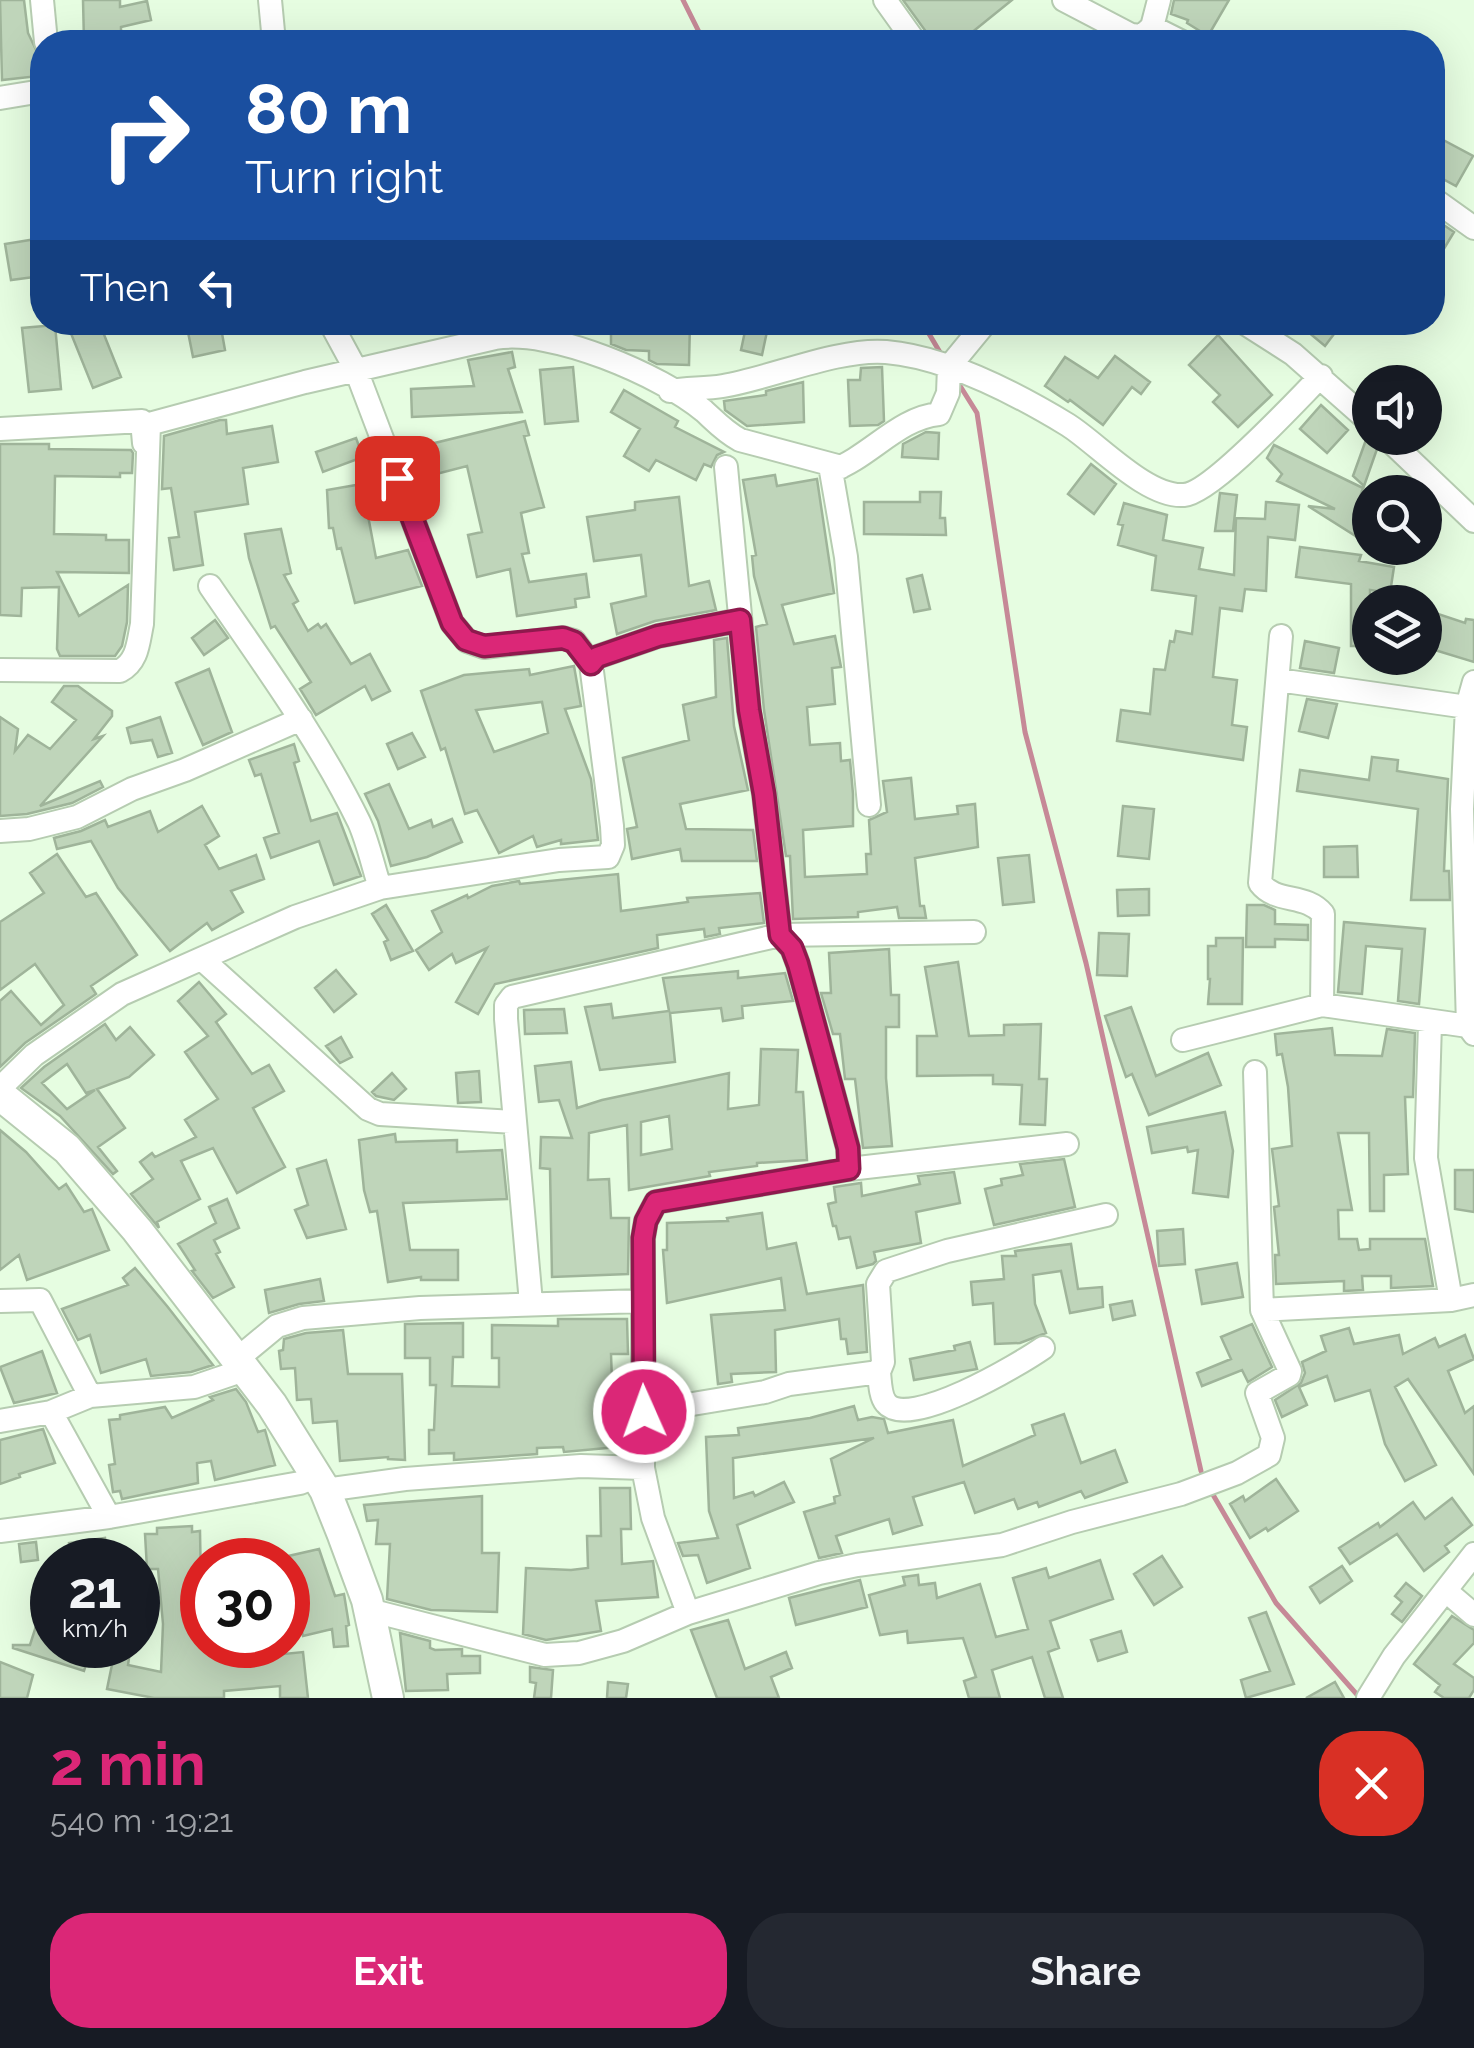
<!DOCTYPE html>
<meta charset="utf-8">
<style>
:root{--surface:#171b24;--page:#242831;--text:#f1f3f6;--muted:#9ea1a6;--accent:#db2777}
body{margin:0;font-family:Raleway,sans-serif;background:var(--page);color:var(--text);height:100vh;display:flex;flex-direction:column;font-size:38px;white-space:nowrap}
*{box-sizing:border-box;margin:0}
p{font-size:32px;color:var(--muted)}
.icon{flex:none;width:55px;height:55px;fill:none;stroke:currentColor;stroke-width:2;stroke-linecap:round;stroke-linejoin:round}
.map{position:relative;height:1698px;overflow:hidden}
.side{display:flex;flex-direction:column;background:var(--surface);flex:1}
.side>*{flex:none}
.hud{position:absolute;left:30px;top:30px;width:1415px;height:305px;border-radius:40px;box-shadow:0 10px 40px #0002;background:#1a4fa0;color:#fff;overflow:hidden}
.buttons{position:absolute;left:1352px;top:365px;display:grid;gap:20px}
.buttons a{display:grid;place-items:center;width:90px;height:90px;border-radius:50%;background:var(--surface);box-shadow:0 10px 40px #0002;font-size:50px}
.speed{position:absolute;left:30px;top:1538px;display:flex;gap:20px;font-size:50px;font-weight:700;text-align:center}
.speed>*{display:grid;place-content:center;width:130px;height:130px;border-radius:50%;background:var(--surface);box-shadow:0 10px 40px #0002;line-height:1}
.speed small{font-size:25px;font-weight:400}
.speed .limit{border:15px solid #d22;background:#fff;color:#111}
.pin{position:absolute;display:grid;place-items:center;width:85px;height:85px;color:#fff;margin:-42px;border-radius:20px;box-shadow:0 5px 15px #0006}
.me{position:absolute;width:110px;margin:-55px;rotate:358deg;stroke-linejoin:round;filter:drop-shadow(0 0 8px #0008)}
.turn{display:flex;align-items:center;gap:35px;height:210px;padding:0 50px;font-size:45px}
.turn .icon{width:130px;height:130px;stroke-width:2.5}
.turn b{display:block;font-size:70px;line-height:85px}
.then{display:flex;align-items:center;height:95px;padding:0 50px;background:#0003;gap:20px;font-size:38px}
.round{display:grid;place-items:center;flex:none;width:105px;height:105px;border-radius:40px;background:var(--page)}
.headline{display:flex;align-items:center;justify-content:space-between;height:170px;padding:0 50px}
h1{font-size:60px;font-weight:700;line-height:75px;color:var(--accent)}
.action{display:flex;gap:20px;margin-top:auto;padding:20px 50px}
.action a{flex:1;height:115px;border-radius:40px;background:var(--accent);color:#fff;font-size:40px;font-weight:700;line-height:115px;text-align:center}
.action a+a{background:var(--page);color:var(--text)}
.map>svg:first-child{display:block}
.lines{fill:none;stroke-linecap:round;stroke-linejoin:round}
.stream{stroke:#c68997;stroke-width:5}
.building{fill:#bfd5ba;stroke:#9fb49a;stroke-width:2.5;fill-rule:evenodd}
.street-casing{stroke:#b6ccb1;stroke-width:26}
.secondary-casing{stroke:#b6ccb1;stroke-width:34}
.street{stroke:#fff;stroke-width:22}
.secondary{stroke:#fff;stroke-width:30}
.route-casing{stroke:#8e194d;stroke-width:25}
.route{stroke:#db2777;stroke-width:18}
</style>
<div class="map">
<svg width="1474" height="1698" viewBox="0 0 1474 1698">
<rect width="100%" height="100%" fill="#e6fde1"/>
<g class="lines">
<path class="stream" d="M683,0L704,42
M922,322L941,354
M957,381L977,413L1025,732L1086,963L1201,1471
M1212,1493L1276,1603L1360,1698"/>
</g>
<path class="building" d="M0,0H24L28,33L38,54L39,76L2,80Z
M83,0H120V7L147,1L151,20L121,27V42H84Z
M903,0H1012L960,42H930L927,33Z
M1174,0H1229L1208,36L1187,23L1188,20L1171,14Z
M1432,134L1473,156L1456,186L1432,173Z
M1432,217L1454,232L1442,252L1432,246Z
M36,239L42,276L11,280L5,244Z
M92,322H99L121,377L93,388L70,331Z
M186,322H220L225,350L193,357Z
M611,322H690L689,365L657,364L649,360V351L626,350L611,344Z
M747,322H769L762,355L741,350Z
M1296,322H1343L1325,346Z
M55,325L61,389L29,392L22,328Z
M1218,335L1272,395L1238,427L1213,402L1220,395L1189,365Z
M512,352L515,367L508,369L522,412L412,417L411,389L474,386L468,360Z
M1115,356L1150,382L1141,394L1132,387L1103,425L1070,400L1068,402L1045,386L1065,357L1098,378Z
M573,367L578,421L545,424L540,370Z
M882,367L884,421L878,425L850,426L848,380H860L861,368Z
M803,382L804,422L747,426L725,410L724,401L766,395V391Z
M624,390L678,421L675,427L724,452L717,455L711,467L704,464L696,480L656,460L649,471L624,456L640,429L611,412Z
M1321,405L1348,430L1327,453L1300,429Z
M220,420H226L227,434L272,426L278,462L243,468L248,504L195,512L203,565L174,570L169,538L179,537L171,488L162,489L164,436Z
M525,421L529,435L524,436L544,507L521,513L529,553L522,554L529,582L586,574L589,597L575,599L576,607L517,616L510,569L477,577L468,535L482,532L467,466L417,479L410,449Z
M926,432L939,433L938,459L902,457L903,444Z
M1367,437L1372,438L1377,449L1364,486L1353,476Z
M356,438L363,457L323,472L316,452Z
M0,444H49V449L131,450L133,453L132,473H120V477L55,476L54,534L106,535V540H129V573L57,572L79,616L128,585L127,622L122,646L115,656H60L57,649L59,587L22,588L21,616L0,615Z
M1274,445L1363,488L1359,500L1370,503V516L1362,540L1308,506L1335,509L1277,481L1282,474L1267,458Z
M1091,464L1116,484L1094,514L1068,494Z
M775,475L777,486L817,479L834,593L782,605L794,644L835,636L841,667L832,668L835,704L807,707L810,745L840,743L841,761L850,760L853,794V826L803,830L805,877L867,874L866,854H871L869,820L887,812L883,781L911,778L915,819L958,814L957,806L975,804L978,847L915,858L920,906H924L926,918H899L897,907L858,912V917L793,919L790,856H786L764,710L756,627L767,624L754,576L752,556L756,555L743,480Z
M362,484L376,558L408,550L422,586L355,603L341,548L337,549L333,528H329L327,490Z
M920,492H941L940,518H945L946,535L864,534V502H920Z
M1220,493L1237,495L1233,531H1215Z
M679,497L689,586L709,581L716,610L655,621L617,634L611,604L646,596L641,555L594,561L587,517L635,510V502Z
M1266,502L1299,505L1295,540L1268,537L1266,591L1245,589L1242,611L1220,608L1213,677L1237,680L1232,725L1247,727L1243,760L1117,741L1121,710L1150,714L1154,669L1165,670L1170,641L1174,642L1176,631L1192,634L1196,596L1152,590L1156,556L1118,545L1123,525L1118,524L1124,503L1167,515L1163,540L1203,548L1199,569L1234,575L1236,518L1265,519Z
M281,529L291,573L284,575L298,601L293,604L308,631L318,624L321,628L326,624L351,664L370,654L390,691L372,700L365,686L316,715L300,689L311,682L275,626L271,628L249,558L245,534Z
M1300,547L1361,555L1359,561L1394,567L1390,593L1370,590V646H1351V584L1296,577Z
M922,575L930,609L914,612L907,579Z
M1432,612L1465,623L1466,619L1474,620V662L1425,647V633Z
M215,620L228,638L204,655L192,638Z
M727,638L734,726L748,790L680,804L686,829L753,830L757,861H682L680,849L632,859L627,829L637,827L623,758L689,740L683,705L716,697L714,640Z
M1305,641L1339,648L1334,673L1300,668Z
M574,666L581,706L565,709L591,779L598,840L561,844V840L537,847L533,836L499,853L477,810L465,814L445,748L441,750L421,691L464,675L529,669L530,675ZM542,702L548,733L494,752L476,710Z
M209,669L232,732L203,745L176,683Z
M64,686H78L112,711V716L94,739L103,736L40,806L100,781L103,787L72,803L27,814L0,816V717L18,729L15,751L28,735L50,749L76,720L52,702Z
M1307,699L1337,704L1328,738L1299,731Z
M160,717L172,753L158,757L152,740L131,743L127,728Z
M412,733L425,757L398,769L387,744Z
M294,744L299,761L294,763L311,821L337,813L361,876L334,885L319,841L271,858L264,838L279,833L261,774L255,776L249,760Z
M1372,757L1398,760L1397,771L1448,779L1444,871H1449L1450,900H1411L1418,809L1297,791L1300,770L1369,780Z
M389,784L409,829L431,820L433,827L452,819L462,842L427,857L391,866L378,821L365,794Z
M202,806L219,836L205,845L219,869L256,855L264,879L231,891L243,912L212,930L207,923L170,951L118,888L91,841L57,849L54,838L81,831L105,820L108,827L150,811L158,832Z
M1123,806L1154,809L1149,859L1118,856Z
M1357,846L1358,877H1324V847Z
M57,854L86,897L96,893L137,955L91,986L96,994L25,1043L0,1067V1001L11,991L41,1025L64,1005L35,964L0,990V922L44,893L30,873Z
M1029,855L1034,902L1003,905L998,858Z
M618,874L621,911L688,902L687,898L760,893L764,923L719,928L720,934L705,937L704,929L657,935L658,948L495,984L478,1014L456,1002L487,948L456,963L452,954L429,970L416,950L442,932L432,911L467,895L468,898L492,886L519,881L520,884Z
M1149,889V915L1118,916L1117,890Z
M386,905L413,951L391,960L384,942L388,940L372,914Z
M1247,905H1264L1275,910V924L1308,925V940L1275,939V947H1246Z
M1344,922L1425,929L1419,1004L1398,1001L1402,949L1366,946L1362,994L1338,992Z
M1099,933L1129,934L1127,976L1097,975Z
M1216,938H1243L1242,1004H1208L1210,979H1208V946H1216Z
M889,949L891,995H899V1027H886V1078L892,1146L863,1148L855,1079H845L840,1034H833L821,993H831L829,953Z
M958,962L969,1036L1004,1035V1025L1041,1024L1039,1079H1047L1045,1125L1020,1124L1022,1085L993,1084V1075L917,1076V1036H937L925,967Z
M336,970L356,994L334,1012L315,988Z
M738,971V978L785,973L793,1001L742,1006L743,1018L723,1021L721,1008L670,1013L675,1062L600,1070L585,1007L611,1004L613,1018L669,1011L663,978Z
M199,982L226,1014L216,1022L252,1074L269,1065L284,1091L253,1108L285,1167L237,1193L213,1148L181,1161L200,1199L157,1222L159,1228L131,1194L153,1179L140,1162L152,1153L155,1157L196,1137L185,1120L218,1099L185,1052L208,1036L178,1001Z
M1131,1007L1156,1076L1208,1053L1221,1085L1149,1115L1132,1074L1126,1077L1105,1016Z
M564,1009L567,1033L525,1034L524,1010Z
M105,1024L116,1040L130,1027L154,1055L129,1077L97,1089L125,1128L98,1147L117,1171L113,1174L60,1116L21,1088L44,1067ZM67,1064L86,1093L95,1090L67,1109L42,1083Z
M1332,1028L1335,1055L1382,1056L1387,1029L1415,1033L1413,1097H1405L1408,1174L1384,1175V1211H1370L1369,1133H1338L1352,1210H1338L1339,1239H1357L1359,1250L1370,1249V1239H1425L1433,1286L1391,1288V1276H1362L1363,1290L1344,1291V1281L1276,1284L1275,1255H1279L1274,1207L1279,1206L1272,1149L1292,1146L1288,1087L1282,1054L1277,1055L1275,1034Z
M341,1037L352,1057L340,1063L326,1046Z
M761,1049L798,1050L796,1092H803L807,1160L757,1163V1166L709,1172L710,1176L629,1190L627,1125L589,1133L588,1180L609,1179L611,1218H629L628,1274L552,1277L550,1169L540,1168L541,1137L572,1138L559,1100L539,1102L535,1066L571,1062L577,1108L602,1100L729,1073L728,1109L759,1105ZM669,1116L672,1149L641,1155V1122Z
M479,1071L481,1102L458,1103L456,1073Z
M392,1073L406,1089L394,1100L376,1096L372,1092Z
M1225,1112L1233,1151L1228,1197L1193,1193L1198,1150L1188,1152L1187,1147L1152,1153L1147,1127Z
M0,1130L26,1152L59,1189L66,1184L84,1212L92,1209L109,1250L27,1280L19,1255L0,1270Z
M395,1134L396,1142L457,1140V1152L502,1150L507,1199L403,1203L410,1250H458V1280H421V1277L388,1282L377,1211L370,1212L364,1190L359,1140Z
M1064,1159L1075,1207L994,1225L985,1189L1002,1185L1001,1179L1023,1175L1020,1164Z
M326,1160L346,1229L307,1238L295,1210L308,1205L297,1169Z
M1455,1170H1474V1212L1455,1209Z
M954,1172L960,1203L916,1212L921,1243L874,1252L876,1261L873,1264L857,1268L850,1237L839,1239L836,1226H833L828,1204L836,1202L834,1187L861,1183L862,1196L920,1184L918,1176Z
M227,1199L239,1228L214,1240L220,1252L216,1254L234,1287L213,1298L192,1271L195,1270L178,1244L216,1223L209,1207Z
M762,1213L767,1249L796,1243L807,1294L863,1285L867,1352L848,1354L846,1339H841L839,1319L775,1330L776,1372L731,1374L732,1382L718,1384L711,1315L785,1310L781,1278L667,1303L663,1250H667V1223L728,1221L727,1218Z
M1183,1229L1185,1264L1159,1266L1157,1231Z
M1071,1244L1078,1289L1102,1287L1103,1307L1070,1313L1061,1271L1033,1275L1035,1304L1046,1333L1020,1343L995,1344L993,1303L973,1305L971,1282L1004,1279L1002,1256H1016L1015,1251Z
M1237,1263L1243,1297L1202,1304L1196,1270Z
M135,1268L167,1306L213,1365L191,1372L151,1376L146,1359L101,1373L90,1335L78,1340L62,1309L128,1285L123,1278Z
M320,1279L324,1301L299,1304L269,1313L265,1290Z
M1132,1301L1135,1315L1113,1320L1110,1305Z
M558,1319H627L628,1354H611L613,1409L628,1408V1446L564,1452L563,1447L537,1448V1454L454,1460V1453L429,1454V1430H434L436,1385H430V1358H405V1324L463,1323V1357H453L452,1386L499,1387V1358H492V1325L558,1326Z
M1252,1324L1272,1367L1248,1382L1242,1370L1202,1386L1197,1373L1231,1359L1221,1337Z
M1349,1328L1354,1344L1399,1335L1403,1354L1435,1338L1439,1347L1465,1335L1474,1359L1448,1371L1465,1413L1474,1406V1474L1408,1379L1395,1387L1436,1465L1405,1481L1385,1444L1370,1390L1335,1401L1327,1376L1299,1387L1307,1405L1282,1417L1275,1400L1301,1383L1305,1373L1302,1362L1326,1351L1321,1336Z
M343,1330L348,1374H402L405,1460L388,1459V1457L340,1461L337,1421L313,1423L311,1399L297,1400L295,1368L281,1369L279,1351L283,1350L284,1339L306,1333Z
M970,1342L977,1369L914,1380L910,1359L955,1350L954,1346Z
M42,1351L57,1393L14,1403L0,1367Z
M236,1389L246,1402L258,1432L265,1430L275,1465L215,1480L211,1461L197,1463L198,1483L122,1499L120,1491L113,1492L109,1465L115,1464L109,1420L120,1419V1415L165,1407L172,1418L213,1400L210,1397Z
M854,1406L858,1420L872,1417L884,1419L888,1433L953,1420L963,1466L1035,1435L1032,1425L1064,1414L1081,1463L1115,1450L1127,1482L1085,1498L1081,1491L1039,1507L1037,1502L1018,1509L1014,1499L975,1513L964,1482L913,1497L922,1525L893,1534L889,1519L836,1536L842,1553L819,1558L804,1512L835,1503L834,1497L840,1495L831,1459L874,1438L733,1458L734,1498L753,1492L755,1496L784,1482L794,1502L737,1525L750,1568L707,1583L698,1555L683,1556L678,1543L718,1538L709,1511L706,1437L739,1435L738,1428L810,1418Z
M43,1429L55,1463L19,1474L20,1477L0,1484V1440Z
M1276,1479L1298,1511L1268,1531L1266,1528L1250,1538L1230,1504L1243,1496L1245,1501Z
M600,1488H630L631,1529H621L622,1564L653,1561L658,1597L596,1601L601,1631L546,1640L523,1634L526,1568L571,1570L588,1568L587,1536H601Z
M482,1496V1553H499L497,1612L431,1610L387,1599L390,1544H376L378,1520L367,1521L364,1505Z
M1452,1498L1472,1525L1445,1546L1449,1552L1424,1571L1397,1534L1350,1564L1339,1548L1378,1523L1380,1527L1413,1502L1425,1519Z
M192,1526V1532L200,1531L202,1645H251L253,1657L303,1652L308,1698H280V1686L224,1691V1698H154L107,1689L114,1655L129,1658L128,1665L161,1672L163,1624L158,1569H147L145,1534H157V1528Z
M105,1538L108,1560H70L69,1543Z
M36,1542L38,1560L21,1562L19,1544Z
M319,1549L335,1596L344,1594L349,1625L346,1626L348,1646L334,1647L332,1629L303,1636L298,1614L303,1612L284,1557Z
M1162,1556L1182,1587L1154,1605L1134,1574Z
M1100,1560L1113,1599L1050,1621L1059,1648L1048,1652L1063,1698H1045L1032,1657L992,1670L1000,1698H969L964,1681L976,1677L963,1638L908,1643L907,1631L880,1635L869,1595L905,1585L903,1577L918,1575L919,1585L935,1583L937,1598L980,1584L996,1637L1028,1629L1013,1578L1046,1568L1049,1578Z
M1342,1566L1352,1581L1320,1603L1310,1587Z
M860,1580L867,1607L796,1625L789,1598Z
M1406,1583L1422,1596L1402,1622L1392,1614L1402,1602L1395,1596Z
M42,1599H52V1645H92L84,1671L13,1648V1645H30L36,1626L39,1627Z
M1266,1612L1294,1684L1246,1698L1241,1680L1270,1671L1249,1618Z
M1452,1616L1474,1630V1643L1454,1664L1474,1678V1690L1469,1698H1444L1435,1692L1440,1685L1414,1664Z
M728,1620L745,1669L786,1652L792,1668L771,1677L779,1698H717L691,1630Z
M1121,1631L1127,1652L1098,1661L1091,1640Z
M400,1633L430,1641V1648L435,1650L462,1649V1656H480V1673L447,1674L448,1690L406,1691Z
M0,1662L33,1675L27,1698H0Z
M530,1667L553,1670L551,1698H534L536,1683L530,1682Z
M608,1682L628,1684L626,1698H607Z
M1335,1682L1344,1698H1306Z"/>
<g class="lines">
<defs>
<path id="street" d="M42,0L46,42
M270,0L274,42
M885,0L915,42
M1064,0L1131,35L1142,36L1152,27L1182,42
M1152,27L1159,0
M0,98L42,91
M1432,198L1474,228
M330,322L356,370L452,623L467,641L484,647L563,638L574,641L591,664
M1243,322L1293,354L1370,422
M670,391C687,388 705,389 723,386C771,378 839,348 886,352C946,357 1017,394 1068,425C1098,444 1147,498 1184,495C1212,493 1297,400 1321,376
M0,429L142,421L144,443
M1387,438L1474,521
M726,467L749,711L764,794L780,935L792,948L798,964L848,1148L849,1169
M210,586C262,662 318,738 359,822C368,842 373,866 380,888
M1281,636L1260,883C1276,904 1306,893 1323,914L1322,1005
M0,670L120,671C138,661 138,643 142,624L149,424L305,382L495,338C551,328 661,375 704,411C716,422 725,432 740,440L841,467
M1278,680L1467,707
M1474,682L1467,707L1462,809L1468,1026L1474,1034
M869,805L846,557L831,471C870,457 898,418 939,414L948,393L949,367L986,322
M0,831L29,829L77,817L132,789L185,770L301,719
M203,960L368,1109L380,1114L513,1122
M1430,1023L1426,1158L1451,1300
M1183,1040L1322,1005L1468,1026
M0,1088L34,1055L122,994L295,917L380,888L559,860L608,857L613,845L612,826L591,664L597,657L658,636L740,620
M0,1301L40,1300L90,1396
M531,1303L506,1019V1005L512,997L780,935L974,932
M1262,1310L1451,1300L1474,1295
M236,1360L277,1326L303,1318L420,1308L642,1301
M879,1372C880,1381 880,1396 886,1403C908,1431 1020,1364 1043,1348
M51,1412L109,1517
M644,1412L765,1392L789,1384L879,1372L883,1362L878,1284L886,1271L947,1251L1106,1215
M0,1421L51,1412L90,1396L194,1387L244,1370
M325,1490L405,1479L581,1466L643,1468
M0,1531L109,1517L300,1483L315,1477
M1446,1591L1474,1615
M369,1610L545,1655L579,1653L623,1641L688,1613L819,1573L857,1565L1002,1545L1072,1522L1181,1494L1237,1473L1269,1455L1273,1438L1257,1393L1289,1375L1290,1371L1262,1310L1255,1072
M688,1613L653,1518L643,1468V1238L646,1221L656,1202L849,1169L1067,1144
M1368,1698L1394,1656L1474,1554"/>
<path id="secondary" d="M0,1095L67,1149L137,1230L272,1405L325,1490L343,1535L367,1600L388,1698"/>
</defs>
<use href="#street" class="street-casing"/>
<use href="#secondary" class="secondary-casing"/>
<use href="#street" class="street"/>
<use href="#secondary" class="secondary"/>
</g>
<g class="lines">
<defs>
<path id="route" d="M397,478L452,623L466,640L484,646L563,638L574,642L591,664L597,657L658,636L740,620L749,710L764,794L780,935L792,948L798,964L848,1148L849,1169L656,1202L646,1221L643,1238L644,1412"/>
</defs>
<use href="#route" class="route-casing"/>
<use href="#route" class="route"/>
</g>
</svg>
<div class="buttons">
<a><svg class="icon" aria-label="sound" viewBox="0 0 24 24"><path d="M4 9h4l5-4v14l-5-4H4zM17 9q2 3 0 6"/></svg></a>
<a><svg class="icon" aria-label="search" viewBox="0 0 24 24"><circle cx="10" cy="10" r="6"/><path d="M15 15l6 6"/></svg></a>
<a><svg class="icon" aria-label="layers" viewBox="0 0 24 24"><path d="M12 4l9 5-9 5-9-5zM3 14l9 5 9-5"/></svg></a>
</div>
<div class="speed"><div>21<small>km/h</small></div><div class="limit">30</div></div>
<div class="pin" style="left:397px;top:478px;background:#d93025"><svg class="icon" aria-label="arrive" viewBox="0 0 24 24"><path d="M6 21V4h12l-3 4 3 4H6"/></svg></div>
<svg class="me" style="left:644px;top:1412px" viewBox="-20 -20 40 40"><circle r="17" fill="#db2777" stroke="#fff" stroke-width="3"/><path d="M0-11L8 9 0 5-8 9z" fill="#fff"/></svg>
<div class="hud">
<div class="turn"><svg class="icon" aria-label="right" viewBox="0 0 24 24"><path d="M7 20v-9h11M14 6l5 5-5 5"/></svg><div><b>80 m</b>Turn right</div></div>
<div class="then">Then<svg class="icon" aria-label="left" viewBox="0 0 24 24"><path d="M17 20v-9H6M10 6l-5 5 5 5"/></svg></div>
</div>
</div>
<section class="side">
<div class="headline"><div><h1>2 min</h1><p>540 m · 19:21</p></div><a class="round" style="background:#d93025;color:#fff"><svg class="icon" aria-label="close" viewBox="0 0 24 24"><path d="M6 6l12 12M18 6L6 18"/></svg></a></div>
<div class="action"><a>Exit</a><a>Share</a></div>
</section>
